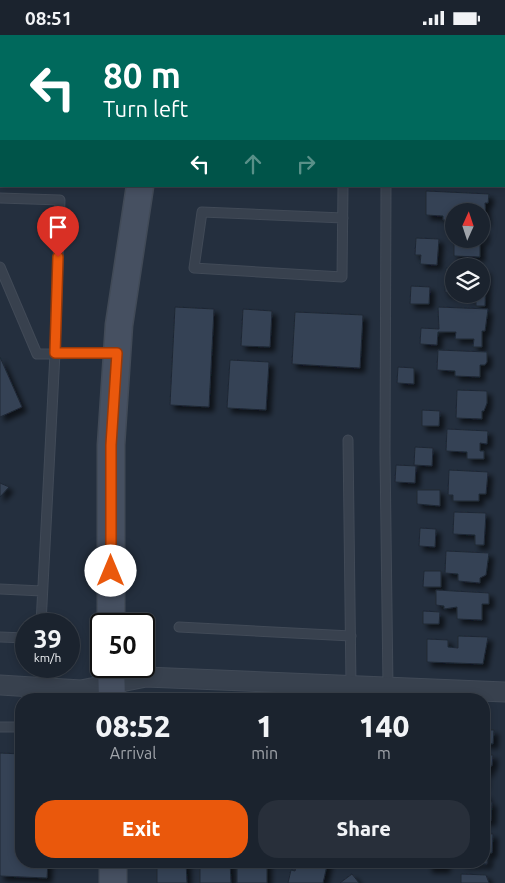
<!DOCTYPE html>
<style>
:root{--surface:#1b232e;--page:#282f3a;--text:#f1f3f6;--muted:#a0a4aa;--line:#39404a;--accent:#ea580c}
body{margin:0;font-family:Ubuntu,sans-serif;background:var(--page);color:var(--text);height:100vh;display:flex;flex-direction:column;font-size:19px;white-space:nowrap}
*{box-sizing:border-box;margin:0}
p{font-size:16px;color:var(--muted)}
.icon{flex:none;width:28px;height:28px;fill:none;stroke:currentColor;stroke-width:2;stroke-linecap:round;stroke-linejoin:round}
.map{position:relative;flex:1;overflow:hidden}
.side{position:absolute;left:15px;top:658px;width:475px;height:175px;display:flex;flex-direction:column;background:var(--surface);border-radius:20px;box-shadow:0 2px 8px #0003,0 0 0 1px var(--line)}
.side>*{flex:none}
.banner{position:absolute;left:0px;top:0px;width:505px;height:152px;box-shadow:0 2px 8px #0003,0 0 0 1px var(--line);background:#00695c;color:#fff;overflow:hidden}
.needle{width:32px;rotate:3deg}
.tools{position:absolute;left:445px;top:168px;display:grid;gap:10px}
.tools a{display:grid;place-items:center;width:45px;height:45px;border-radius:50%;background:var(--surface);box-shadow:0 2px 8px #0003,0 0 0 1px var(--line);font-size:25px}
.speed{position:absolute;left:15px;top:578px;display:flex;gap:10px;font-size:25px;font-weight:700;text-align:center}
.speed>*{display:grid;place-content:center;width:65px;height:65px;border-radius:50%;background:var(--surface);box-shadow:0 2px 8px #0003,0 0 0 1px var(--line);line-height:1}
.speed small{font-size:12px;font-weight:400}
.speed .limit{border:2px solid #111;border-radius:8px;background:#fff;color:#111}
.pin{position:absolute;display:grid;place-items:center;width:42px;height:42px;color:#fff;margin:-51px -21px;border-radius:50% 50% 50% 0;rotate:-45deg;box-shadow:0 0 5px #0007}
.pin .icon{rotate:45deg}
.me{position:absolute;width:55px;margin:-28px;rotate:0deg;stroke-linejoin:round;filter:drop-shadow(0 0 4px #0008)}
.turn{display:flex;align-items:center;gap:18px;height:105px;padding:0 20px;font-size:22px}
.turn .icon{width:65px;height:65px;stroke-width:2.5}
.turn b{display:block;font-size:35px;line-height:42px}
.lanes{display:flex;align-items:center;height:48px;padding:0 20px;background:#0003;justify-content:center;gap:25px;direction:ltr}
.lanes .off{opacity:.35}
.eta{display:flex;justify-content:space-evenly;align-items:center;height:85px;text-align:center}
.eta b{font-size:30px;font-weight:800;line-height:35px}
.primary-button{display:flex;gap:10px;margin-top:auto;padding:10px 20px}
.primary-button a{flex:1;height:58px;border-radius:20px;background:var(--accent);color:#fff;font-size:20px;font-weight:800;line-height:58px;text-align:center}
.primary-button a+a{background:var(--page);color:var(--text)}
.status{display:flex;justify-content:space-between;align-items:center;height:35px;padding:0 25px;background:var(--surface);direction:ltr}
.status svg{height:14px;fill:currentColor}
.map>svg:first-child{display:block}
.building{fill:#364354;stroke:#1f2835;filter:url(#shadow)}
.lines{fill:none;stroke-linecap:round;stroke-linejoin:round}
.lane-casing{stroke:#414a57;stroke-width:11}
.street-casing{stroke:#414a57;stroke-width:21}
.secondary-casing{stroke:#414a57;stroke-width:29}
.lane{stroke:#38414e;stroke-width:9}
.street{stroke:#38414e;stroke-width:19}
.secondary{stroke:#465061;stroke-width:26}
.route-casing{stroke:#983908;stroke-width:12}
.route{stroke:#ea580c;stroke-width:9}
</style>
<div class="status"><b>08:51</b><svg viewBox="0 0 49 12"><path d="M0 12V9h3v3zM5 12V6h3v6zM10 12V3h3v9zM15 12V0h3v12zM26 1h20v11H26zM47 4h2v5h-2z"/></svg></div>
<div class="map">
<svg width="505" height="848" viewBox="0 0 505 848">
<defs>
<filter id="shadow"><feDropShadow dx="4.5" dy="4.5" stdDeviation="2.5" flood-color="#0009"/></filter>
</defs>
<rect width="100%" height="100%" fill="#242f3e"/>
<path class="building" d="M426,156L489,159L488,168H485L486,187L481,186V176H454V181H450L449,185H443V181L426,180Z
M481,194H484V205H480V222L454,221V204H481Z
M416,203L439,204L437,230L420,229L421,220H415Z
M446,233L454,234V258L445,257Z
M481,235H486L485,271H476V262H467L468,259H481Z
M411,251L430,252L429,269H410Z
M175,272L214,274L209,372L170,370Z
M438,272L488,274L485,296H482V312H473L474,304H455L456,297H438L437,310L420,309L421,293L439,294Z
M243,274L272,276L270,312L241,311Z
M295,277L363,280L360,333L292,329Z
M438,315L487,317V327L485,330H480V342L455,341V336L437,335Z
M0,322L22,372L0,382Z
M230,325L269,327L266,375L227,373Z
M398,332L414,333V349L397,348Z
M457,355L487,356V368L484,376H482V384L456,383Z
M422,375L440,376L439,391H422Z
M447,394L488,396L487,409L480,408V416H484V424H467V417L446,416Z
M415,412L433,413L432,431L414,430Z
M396,430L416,431L415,448L395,447Z
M449,435L488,437L486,459H479V466H453V460H448Z
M0,448L9,452L0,462Z
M417,455H440V471L417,469Z
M454,477L486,478L484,510H475V500L453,499Z
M420,493L436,494L435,512L419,511Z
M446,516L489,518L486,540L480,543V548L458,546V539L445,538Z
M424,536H441V552H423Z
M436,555L489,558V569H482V585L457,584V572L444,574V571L436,570Z
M423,576L440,577L439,589H423Z
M458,601L488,602L483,629L427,627V604L448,605V612L458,613Z
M484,695H494L493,709L484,708Z
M0,718L21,719V826H48L47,843L0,841Z
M484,720H493L492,731H489V737L485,736L484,750Z
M484,760H487V767H492L491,786H484Z
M484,798L493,799L492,818H488L487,829L462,828V826H484Z
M157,826H186L187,848H157Z
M200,826H230L231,848H200Z
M237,826H267V848H237Z
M297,826H328L323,848H288L291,835L295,836Z
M428,826H446L445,833H428Z
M352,839L359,848H340Z
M461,839L486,840L489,848H461Z"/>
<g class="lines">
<defs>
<path id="lane" d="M383,0V1
M386,151L385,418L388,652
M0,163L60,165L55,318L41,589
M343,183L202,177L194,233L342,242L343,151
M0,232L37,319L115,318
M348,405L351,650
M0,554L42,556
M179,592L351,601
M0,602L26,603
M0,692H21"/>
<path id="street" d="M0,650L81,655L146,642L505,657"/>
<path id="secondary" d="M175,1V0
M0,116H1
M504,137H505
M111,589V410L119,290L140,151
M111,631L112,664
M113,826V848"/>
</defs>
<use href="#lane" class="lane-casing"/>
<use href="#street" class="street-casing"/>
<use href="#secondary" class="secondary-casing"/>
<use href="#lane" class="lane"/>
<use href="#street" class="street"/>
<use href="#secondary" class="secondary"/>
</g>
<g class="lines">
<defs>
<path id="route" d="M58,222L55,318H117L111,410V536"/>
</defs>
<use href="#route" class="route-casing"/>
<use href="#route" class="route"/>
</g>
</svg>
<div class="tools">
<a><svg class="needle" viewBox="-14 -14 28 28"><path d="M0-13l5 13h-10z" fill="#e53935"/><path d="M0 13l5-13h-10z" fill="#a0a4aa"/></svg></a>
<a><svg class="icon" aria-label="layers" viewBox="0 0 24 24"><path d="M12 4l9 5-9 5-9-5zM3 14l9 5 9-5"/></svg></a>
</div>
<div class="speed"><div>39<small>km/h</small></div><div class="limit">50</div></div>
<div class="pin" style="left:58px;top:222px;background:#d93025"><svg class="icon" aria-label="arrive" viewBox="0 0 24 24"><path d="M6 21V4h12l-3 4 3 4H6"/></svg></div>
<svg class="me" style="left:111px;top:536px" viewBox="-20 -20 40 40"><circle r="19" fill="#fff"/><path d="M0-13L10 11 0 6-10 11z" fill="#ea580c"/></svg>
<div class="banner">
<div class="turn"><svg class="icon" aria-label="left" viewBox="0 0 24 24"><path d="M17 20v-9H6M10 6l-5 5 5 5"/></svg><div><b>80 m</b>Turn left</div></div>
<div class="lanes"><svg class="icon" aria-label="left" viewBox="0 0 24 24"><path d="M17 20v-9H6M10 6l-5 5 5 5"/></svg><svg class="icon off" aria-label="ahead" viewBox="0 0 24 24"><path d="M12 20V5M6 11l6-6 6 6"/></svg><svg class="icon off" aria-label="right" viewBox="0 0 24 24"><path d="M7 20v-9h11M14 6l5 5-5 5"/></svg></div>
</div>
<section class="side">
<div class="eta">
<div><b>08:52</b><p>Arrival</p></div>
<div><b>1</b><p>min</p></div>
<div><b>140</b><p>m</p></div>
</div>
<div class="primary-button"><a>Exit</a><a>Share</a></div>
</section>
</div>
